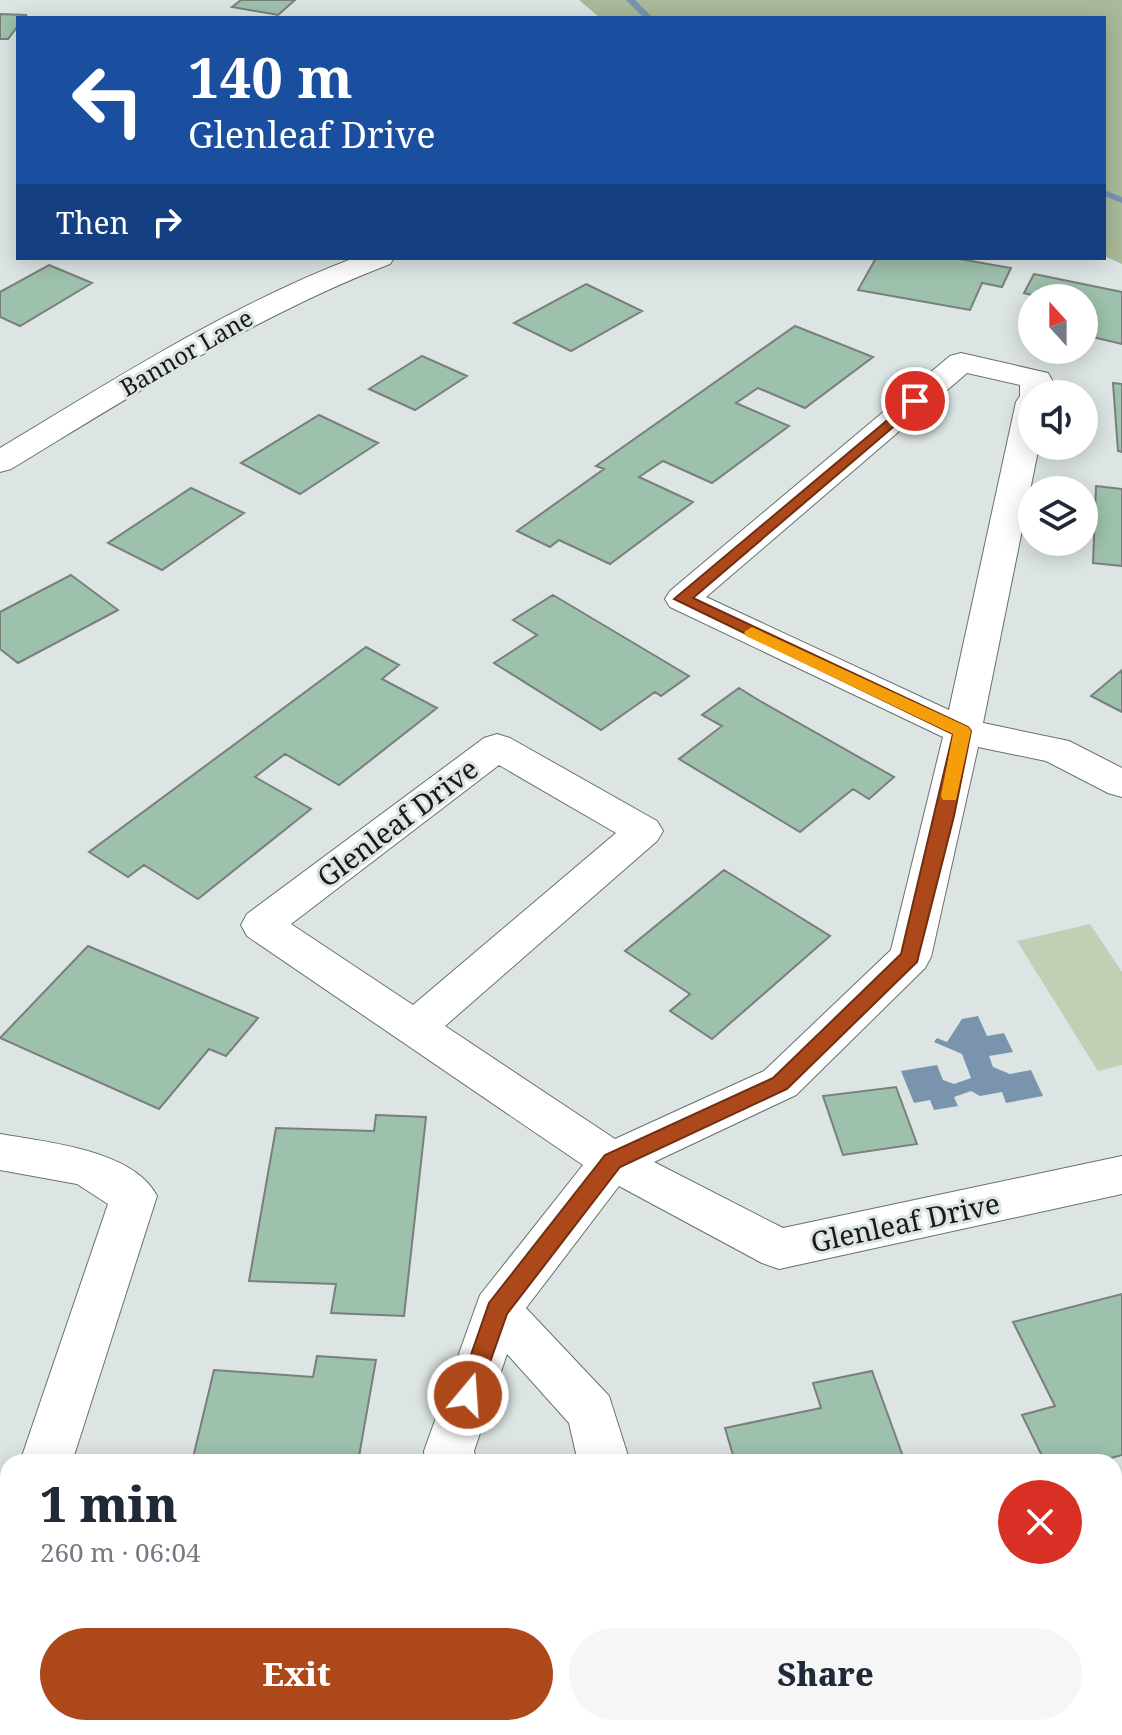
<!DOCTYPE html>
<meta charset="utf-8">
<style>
:root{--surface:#fff;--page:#f6f6f7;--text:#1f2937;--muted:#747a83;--accent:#ad481a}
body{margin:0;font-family:"Noto Serif",serif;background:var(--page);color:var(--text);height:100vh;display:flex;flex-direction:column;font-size:30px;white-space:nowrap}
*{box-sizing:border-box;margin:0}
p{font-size:26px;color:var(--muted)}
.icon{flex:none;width:44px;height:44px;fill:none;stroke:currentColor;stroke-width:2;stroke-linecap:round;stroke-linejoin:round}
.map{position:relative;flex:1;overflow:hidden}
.drawer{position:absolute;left:0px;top:1454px;width:1122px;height:282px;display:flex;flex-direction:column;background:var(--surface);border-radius:24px 24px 0 0;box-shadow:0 4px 20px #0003}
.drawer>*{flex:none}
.top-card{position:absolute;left:16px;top:16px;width:1090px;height:244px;border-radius:0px;box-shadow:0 4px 20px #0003;background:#1a4fa0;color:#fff;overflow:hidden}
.needle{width:52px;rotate:339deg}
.tools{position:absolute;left:1018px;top:284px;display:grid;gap:16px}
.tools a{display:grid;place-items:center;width:80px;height:80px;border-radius:50%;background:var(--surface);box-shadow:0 4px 20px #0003;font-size:40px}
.pin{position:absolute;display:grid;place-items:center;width:68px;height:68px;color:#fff;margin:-34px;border:4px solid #fff;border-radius:50%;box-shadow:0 2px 8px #0007}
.me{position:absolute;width:88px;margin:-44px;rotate:18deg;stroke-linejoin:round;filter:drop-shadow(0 0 6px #0008)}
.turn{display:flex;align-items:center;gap:28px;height:168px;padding:0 40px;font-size:36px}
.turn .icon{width:104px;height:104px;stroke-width:2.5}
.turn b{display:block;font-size:56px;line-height:68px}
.then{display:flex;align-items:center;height:76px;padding:0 40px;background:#0003;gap:16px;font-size:30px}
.round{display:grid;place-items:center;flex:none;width:84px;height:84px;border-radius:42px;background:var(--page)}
.summary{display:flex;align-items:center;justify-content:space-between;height:136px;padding:0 40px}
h1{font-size:48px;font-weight:800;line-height:60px}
.cta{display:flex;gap:16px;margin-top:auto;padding:16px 40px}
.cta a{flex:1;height:92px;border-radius:48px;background:var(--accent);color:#fff;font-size:32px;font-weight:800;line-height:92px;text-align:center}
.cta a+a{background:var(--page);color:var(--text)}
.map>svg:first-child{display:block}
.green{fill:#c1cfb5}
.forest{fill:#a9ba9a}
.water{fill:#7a94ae}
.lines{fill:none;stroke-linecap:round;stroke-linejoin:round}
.stream{fill:#7a94ae;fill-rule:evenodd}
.building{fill:#9ec1ad;stroke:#797f7b;stroke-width:2}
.street-casing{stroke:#697070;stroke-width:2}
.street{fill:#fff;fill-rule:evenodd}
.route{fill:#ad481a;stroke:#702f11;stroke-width:2}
.slow{fill:#f59e0b}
.labels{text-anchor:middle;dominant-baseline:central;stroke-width:6;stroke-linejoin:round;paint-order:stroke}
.far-street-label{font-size:24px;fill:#171a1a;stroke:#dce5e4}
.street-label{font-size:28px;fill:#171a1a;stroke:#dce5e4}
</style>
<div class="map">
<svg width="1122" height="1735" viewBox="0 0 1122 1735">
<rect width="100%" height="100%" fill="#dce5e4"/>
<path class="green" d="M1090,924L1122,972V1065L1098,1071L1017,941Z"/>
<path class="forest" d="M579,0H1122V264L1104,256V18H600Z"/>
<path class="water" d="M978,1016L987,1036L1004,1033L1013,1052L989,1056L993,1067L1010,1074L1031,1070L1043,1096L1006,1103L1002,1092L980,1096L971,1091L954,1097L958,1106L934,1110L930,1100L914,1103L901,1071L937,1065L943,1080L954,1084L971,1078L962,1054L934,1042L937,1038L947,1042L962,1019Z"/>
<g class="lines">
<path class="stream" d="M626,0H635L653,18H644Z
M1104,190L1122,197V203L1104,196Z"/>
</g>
<path class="building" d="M241,0H295L278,15L232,7Z
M0,14L27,15L18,18V26L8,39H0Z
M876,258H954L1011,268L1002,287L982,283L970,310L858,290Z
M49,265L92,283L20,326L0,317V292Z
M1034,274L1122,292V344L1084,335V298H1042L1024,293Z
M586,284L642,311L571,351L514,323Z
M795,326L873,357L805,408L758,388L736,403L789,426L712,483L663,461L639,477L693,502L610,564L559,540L550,547L517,531L604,469L596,466Z
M422,356L467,376L415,410L369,389Z
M1113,383L1122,384V452L1118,451Z
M319,415L378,443L300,494L241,463Z
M1096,486L1122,489V566L1093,563Z
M191,488L244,513L162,570L108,543Z
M71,575L118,610L18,663L0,649V612Z
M553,595L689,676L661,696L655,692L601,730L494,663L537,635L513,620Z
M366,647L399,665L382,679L437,708L339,785L285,754L255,777L311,809L198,899L144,865L128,877L89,852Z
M1122,670V712L1091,696Z
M739,688L760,701L894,777L869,799L853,789L800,832L679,759L722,726L702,715Z
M724,870L830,936L712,1039L670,1011L690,994L625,951Z
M88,946L258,1018L226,1056L209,1049L159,1109L0,1038Z
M896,1087L917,1144L843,1155L823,1096Z
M376,1115L426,1117L404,1316L331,1313L336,1284L249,1281L276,1128L374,1131Z
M1122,1294V1455L1097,1462H1045L1022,1415L1055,1406L1013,1322Z
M317,1356L376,1360L358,1462H192L214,1370L313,1377Z
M872,1371L905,1462H735L725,1428L821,1408L813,1383Z"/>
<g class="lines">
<defs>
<path id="street" d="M354,258H394L390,264C255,316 135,394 11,469L0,472V448C115,379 228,306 354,258Z
M961,353L1048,373L1052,380L1050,394H1032V446H1039L983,723L1069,741L1122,768V797L1108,793L1046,761L978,747L931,957L925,968L796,1095L654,1162L783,1228L1122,1156V1194L779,1269L762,1263L619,1186L526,1308L609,1396L630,1462H578L569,1423L507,1354L474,1451L477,1462H425L424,1451L480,1295L583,1165L247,936L241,925L247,914L484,738L497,734L510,738L657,821L663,831L657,841L445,1026L615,1139L764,1071L891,950L943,737L670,607L665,599L670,591L950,356ZM967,373L1020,385V396L1016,402L949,710L706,597ZM499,765L616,833L413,1005L291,924Z
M0,1134C46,1142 134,1150 157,1196L72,1462H20L108,1204L77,1184L0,1170Z
M8,1551V1622L0,1626V1554Z
M0,1636L8,1638V1692L0,1690Z
M164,1728H238L241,1735H167Z
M458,1728H514L515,1735H459Z
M645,1728H701L698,1735H642Z"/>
</defs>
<use href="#street" class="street-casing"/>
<use href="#street" class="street"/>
</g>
<path class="route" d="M915,397L922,401L920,404L693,598L968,727L971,731L954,816L917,962L787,1089L620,1167L507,1314L476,1402L468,1405L460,1402L457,1395L489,1303L605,1155L773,1078L901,954L953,734L674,599Z"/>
<path class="slow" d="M752,627L968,727L971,731L956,800H943L941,796L953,734L746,636L744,632Z"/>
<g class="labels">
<g class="far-street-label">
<text transform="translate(186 352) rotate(-30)">Bannor Lane</text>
</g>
<g class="street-label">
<text transform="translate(397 822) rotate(-37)">Glenleaf Drive</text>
<text transform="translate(905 1222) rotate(-12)">Glenleaf Drive</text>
</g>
</g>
</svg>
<div class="tools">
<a><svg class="needle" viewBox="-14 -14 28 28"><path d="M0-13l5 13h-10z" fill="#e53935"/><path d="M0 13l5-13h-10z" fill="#747a83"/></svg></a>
<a><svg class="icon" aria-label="sound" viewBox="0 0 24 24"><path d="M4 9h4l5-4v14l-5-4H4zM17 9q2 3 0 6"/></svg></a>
<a><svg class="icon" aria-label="layers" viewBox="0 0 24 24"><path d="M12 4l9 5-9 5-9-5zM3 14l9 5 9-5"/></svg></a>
</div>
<div class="pin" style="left:915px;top:401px;background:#d93025"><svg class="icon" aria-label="arrive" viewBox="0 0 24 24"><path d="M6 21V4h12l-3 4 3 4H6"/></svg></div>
<svg class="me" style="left:468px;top:1395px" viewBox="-20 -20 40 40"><circle r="17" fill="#ad481a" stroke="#fff" stroke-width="3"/><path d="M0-11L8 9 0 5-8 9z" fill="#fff"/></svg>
<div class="top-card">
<div class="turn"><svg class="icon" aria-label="left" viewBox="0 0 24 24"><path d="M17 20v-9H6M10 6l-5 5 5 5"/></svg><div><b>140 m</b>Glenleaf Drive</div></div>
<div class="then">Then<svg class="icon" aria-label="right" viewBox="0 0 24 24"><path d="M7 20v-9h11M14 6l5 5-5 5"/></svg></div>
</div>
<section class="drawer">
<div class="summary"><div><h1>1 min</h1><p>260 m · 06:04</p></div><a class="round" style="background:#d93025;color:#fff"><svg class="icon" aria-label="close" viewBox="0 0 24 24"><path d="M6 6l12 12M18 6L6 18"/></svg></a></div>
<div class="cta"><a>Exit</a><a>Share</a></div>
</section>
</div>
